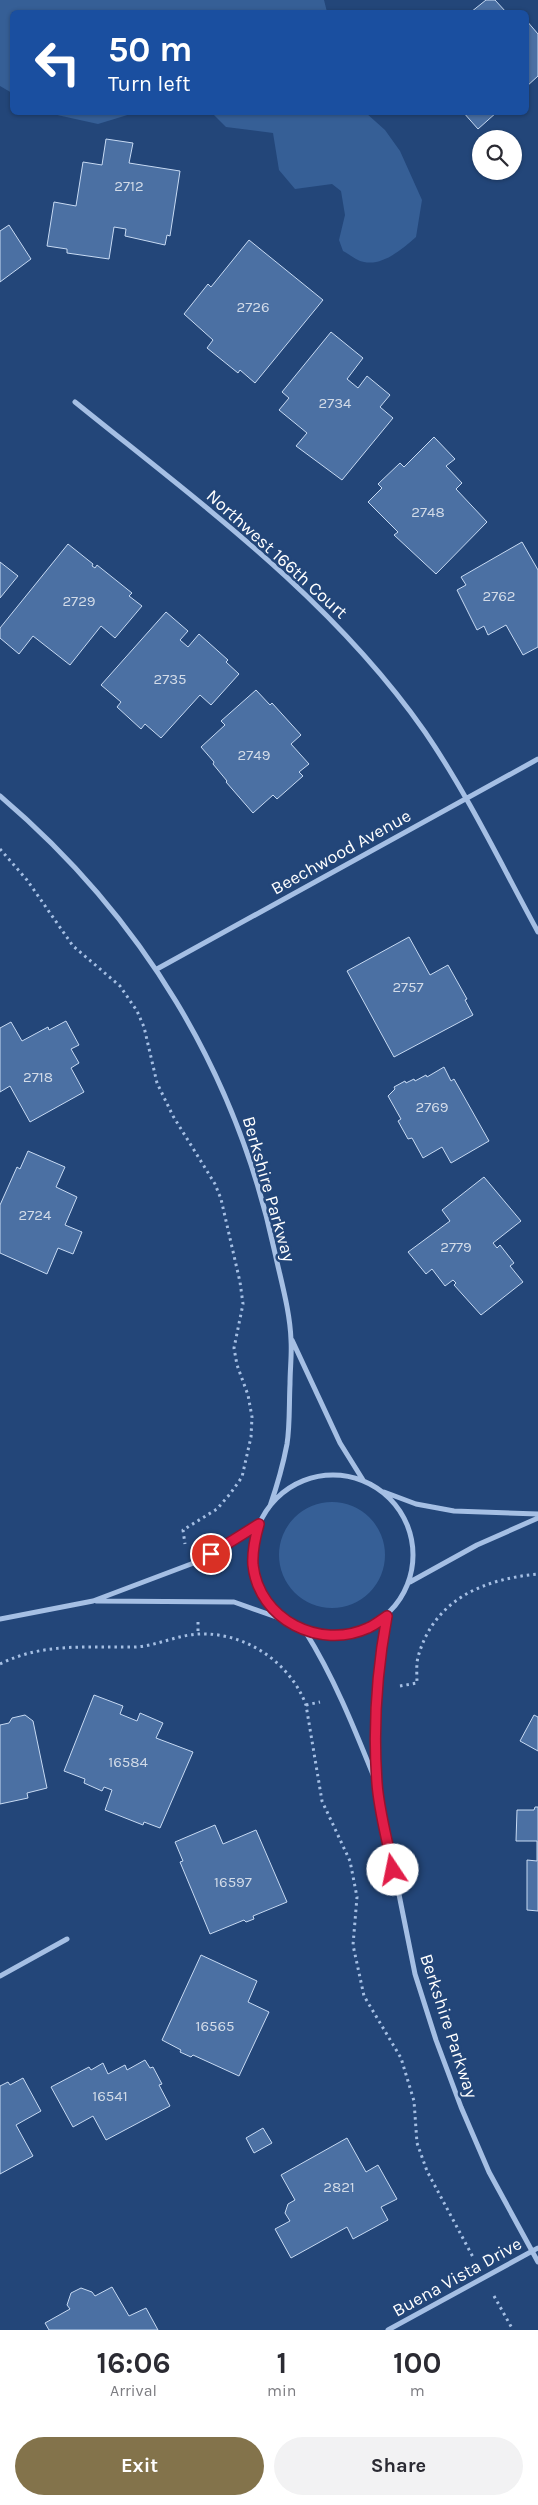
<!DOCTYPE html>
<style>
:root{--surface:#fff;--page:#f2f2f3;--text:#2b2b33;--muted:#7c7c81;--accent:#83734b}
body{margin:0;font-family:Karla,sans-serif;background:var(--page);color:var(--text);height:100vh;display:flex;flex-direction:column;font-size:19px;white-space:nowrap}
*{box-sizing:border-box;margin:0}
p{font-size:16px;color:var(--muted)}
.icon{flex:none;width:28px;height:28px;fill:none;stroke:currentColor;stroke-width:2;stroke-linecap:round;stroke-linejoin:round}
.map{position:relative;height:2330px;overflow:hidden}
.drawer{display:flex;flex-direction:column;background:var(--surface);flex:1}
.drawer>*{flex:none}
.top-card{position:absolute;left:10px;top:10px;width:519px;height:105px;border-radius:8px;box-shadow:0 1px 4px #0004;background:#1a4fa0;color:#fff;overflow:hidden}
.fabs{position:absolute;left:472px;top:130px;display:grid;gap:10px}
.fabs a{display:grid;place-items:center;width:50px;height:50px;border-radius:50%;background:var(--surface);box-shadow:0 1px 4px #0004;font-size:25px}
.pin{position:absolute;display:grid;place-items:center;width:42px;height:42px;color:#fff;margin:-21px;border:2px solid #fff;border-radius:50%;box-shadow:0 1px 5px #0007}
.me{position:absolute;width:55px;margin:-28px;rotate:349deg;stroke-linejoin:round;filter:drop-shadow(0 0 4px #0008)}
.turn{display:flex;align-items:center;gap:18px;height:105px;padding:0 15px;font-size:22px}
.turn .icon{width:65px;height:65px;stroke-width:2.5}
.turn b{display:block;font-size:35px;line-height:42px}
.eta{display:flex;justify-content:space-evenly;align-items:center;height:85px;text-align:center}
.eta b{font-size:30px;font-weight:700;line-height:35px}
.primary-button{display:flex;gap:10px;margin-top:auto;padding:10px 15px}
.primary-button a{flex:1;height:58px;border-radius:30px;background:var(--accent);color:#fff;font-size:20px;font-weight:700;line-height:58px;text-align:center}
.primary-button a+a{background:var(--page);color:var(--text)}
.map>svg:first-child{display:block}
.green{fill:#365f96}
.building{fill:#4b70a3;stroke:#c7daf3}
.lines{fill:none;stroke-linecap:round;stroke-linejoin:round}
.path{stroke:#a5bfe4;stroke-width:3;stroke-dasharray:2.5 4;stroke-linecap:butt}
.minor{stroke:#a5bfe4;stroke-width:5}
.route-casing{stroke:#92132f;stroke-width:12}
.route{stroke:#e11d48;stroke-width:9}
.labels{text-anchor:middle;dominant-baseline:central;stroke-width:5;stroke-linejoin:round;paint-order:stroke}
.number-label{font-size:15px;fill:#d2dbe8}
.street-label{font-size:18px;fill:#fff;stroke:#234679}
</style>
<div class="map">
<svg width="538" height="2330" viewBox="0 0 538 2330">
<rect width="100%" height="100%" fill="#234679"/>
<path class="green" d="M0,0H324L327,12H12V93L0,86Z
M48,113H134L98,124Z
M212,113H366L385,130L400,151L422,200L416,237C403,248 384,266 364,262C357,261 349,254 343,251L339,240L345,215L341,191L332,184L295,189L279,170L273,133L226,127Z
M279 1555a53 53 0 1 1 106 0a53 53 0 1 1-106 0Z"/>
<path class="building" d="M486,0H495L506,12H471Z
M526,20L538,34V76L526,87Z
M463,112H497L478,129Z
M106,139L133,143L129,163L180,171L170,236L167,235L165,245L125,236L126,229L114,227L109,259L67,253V249L47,246L54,202L76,206L83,162L102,165Z
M9,225L31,259L0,282V231Z
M249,240L323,300L255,383L240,370L238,373L207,348L213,340L184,314L208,284L211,287Z
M331,332L363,358L347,379L358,388L367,376L390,395L380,407L393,418L342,480L296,446L307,433L279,410L289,398L282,392Z
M434,437L455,459L446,466L462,483L456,489L487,522L436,574L394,535L398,532L368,502L382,488L378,484L400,463L404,467Z
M522,542L538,570V647L523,655L506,625L488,635L484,626L477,630L457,590L466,585L461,577Z
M68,544L93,564L92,566L95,568L97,565L132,593L129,596L142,606L115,638L101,626L70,665L33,636L19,654L0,638V628Z
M0,562L18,576L0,598Z
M166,612L188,631L180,640L188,647L199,634L228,660L226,662L239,674L211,705L200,695L161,738L145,724L141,729L117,707L121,702L101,685Z
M256,690L270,705L272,703L301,735L291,744L309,764L299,772L303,776L277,799L273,795L253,813L226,782L227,781L213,764L214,762L201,747L225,725L221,721Z
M409,937L430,975L448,965L467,999L465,1000L473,1015L394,1057L347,971Z
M66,1021L79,1045L71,1049L79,1063L71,1068L84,1092L30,1122L10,1086L0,1092V1028L11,1022L22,1041L48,1027L49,1030Z
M444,1067L451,1081L454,1079L489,1141L451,1163L442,1147L423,1158L412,1138L408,1139L398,1121L401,1119L388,1096L395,1089L394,1087L405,1081L406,1083L414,1079L415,1081L426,1075L427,1077Z
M28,1151L65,1167L56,1187L77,1197L65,1225L82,1232L73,1254L58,1248L47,1274L0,1253V1205L17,1167L20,1169Z
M484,1177L521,1221L493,1243L497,1248L500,1245L514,1263L510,1266L523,1282L481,1315L454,1285L456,1283L453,1280L445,1286L432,1269L426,1274L408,1252L450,1221L442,1210Z
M94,1695L123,1706L120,1714L137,1721L140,1713L163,1723L156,1738L193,1752L160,1828L144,1822L143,1825L105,1810L112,1790L104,1787L102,1791L84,1783L85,1779L64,1771Z
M25,1715L33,1721L47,1788L27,1793L28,1798L0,1804V1725L9,1723L12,1718Z
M534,1715L538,1717V1751L520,1741Z
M535,1807H538V1911L527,1910V1860L537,1861V1841H516L517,1810H534Z
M215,1825L223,1844L256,1830L287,1902L253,1916L254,1919L246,1922L244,1920L210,1934L180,1862L183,1861L175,1842Z
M201,1955L257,1981L248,2002L269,2012L239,2076L193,2055L191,2057L180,2052L181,2050L162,2040Z
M145,2060L150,2068L153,2067L162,2084L159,2085L170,2106L106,2140L93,2116L73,2127L51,2087L89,2067L91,2070L103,2063L108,2074L125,2065L127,2070Z
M23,2078L41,2111L16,2125L33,2156L0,2174V2086L8,2082L10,2085Z
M263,2128L272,2143L254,2153L246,2138Z
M347,2138L366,2172L378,2165L397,2199L381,2207L388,2220L353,2239L347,2227L291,2258L275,2229L290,2221L285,2213L288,2204L295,2200L281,2175Z
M112,2287L129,2316L146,2308L158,2330H49L45,2323L70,2309L67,2305L71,2293L81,2288L92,2292L95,2296Z"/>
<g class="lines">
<path class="path" d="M0,849L27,880L73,946L120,986L137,1011L144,1027L157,1083L173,1116L215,1184L221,1199L240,1282L243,1304L234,1348L237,1365L248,1395L252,1417L251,1437L242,1477L230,1494L217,1509L183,1530L185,1544
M198,1622V1634
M0,1664C44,1642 88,1648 135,1647C156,1646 177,1635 199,1634C245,1632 290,1662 306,1705L322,1801L350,1861L357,1897L353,1945L364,1996L401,2058L414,2101L417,2143L427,2171L474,2259
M400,1686L417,1683C417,1675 416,1665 418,1657C434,1599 484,1579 538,1574
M306,1705L320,1702
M494,2296L513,2330"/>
<path class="minor" d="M75,402C200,503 332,599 425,732C468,795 502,866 538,932
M0,796C142,917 236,1071 275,1253C281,1281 290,1311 291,1340C292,1354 290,1369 290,1384C289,1403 290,1425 287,1444C283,1465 277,1486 270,1506
M157,969L538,759
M292,1340L340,1443L363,1480
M253 1555a80 80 0 1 1 160 0a80 80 0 1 1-160 0Z
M384,1492L416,1504L454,1511L538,1514
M410,1582L477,1545L538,1518
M96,1601L234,1602L282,1619
M387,1616L380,1654L377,1785L415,1974L436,2040L461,2107L489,2172L538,2262
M0,1619L93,1601L199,1561L259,1524
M305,1631C335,1679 355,1730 376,1782
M0,1976L67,1939
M388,2330L538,2248"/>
</g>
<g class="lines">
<defs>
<path id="route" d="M211,1554L259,1524C255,1538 252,1551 253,1565C259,1620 320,1650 368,1628C375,1625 381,1620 387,1616C377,1670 373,1728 377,1783C379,1812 388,1842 393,1870"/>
</defs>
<use href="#route" class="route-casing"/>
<use href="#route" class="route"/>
</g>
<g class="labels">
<g class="number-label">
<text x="129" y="186">2712</text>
<text x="253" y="307">2726</text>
<text x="335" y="403">2734</text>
<text x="428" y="512">2748</text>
<text x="499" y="596">2762</text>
<text x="79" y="601">2729</text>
<text x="170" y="679">2735</text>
<text x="254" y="755">2749</text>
<text x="408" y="987">2757</text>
<text x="38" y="1077">2718</text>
<text x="432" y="1107">2769</text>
<text x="35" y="1215">2724</text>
<text x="456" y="1247">2779</text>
<text x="128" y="1762">16584</text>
<text x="233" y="1882">16597</text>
<text x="215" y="2026">16565</text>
<text x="110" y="2096">16541</text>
<text x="339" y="2187">2821</text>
</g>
<g class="street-label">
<text transform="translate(277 554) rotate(42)">Northwest 166th Court</text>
<text transform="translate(341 852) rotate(-29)">Beechwood Avenue</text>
<text transform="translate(269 1189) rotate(74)">Berkshire Parkway</text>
<text transform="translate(449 2026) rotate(72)">Berkshire Parkway</text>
<text transform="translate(457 2277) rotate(-29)">Buena Vista Drive</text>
</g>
</g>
</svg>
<div class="fabs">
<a><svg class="icon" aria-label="search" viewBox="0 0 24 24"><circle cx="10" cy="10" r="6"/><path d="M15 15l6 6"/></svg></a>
</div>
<div class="pin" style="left:211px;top:1554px;background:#d93025"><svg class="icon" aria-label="arrive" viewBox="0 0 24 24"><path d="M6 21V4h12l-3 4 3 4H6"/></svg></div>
<svg class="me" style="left:393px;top:1870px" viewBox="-20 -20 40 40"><circle r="19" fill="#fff"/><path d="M0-13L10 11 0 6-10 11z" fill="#e11d48"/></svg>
<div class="top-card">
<div class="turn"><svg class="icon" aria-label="left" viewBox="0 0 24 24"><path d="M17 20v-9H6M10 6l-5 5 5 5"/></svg><div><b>50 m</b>Turn left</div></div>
</div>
</div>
<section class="drawer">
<div class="eta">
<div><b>16:06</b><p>Arrival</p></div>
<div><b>1</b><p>min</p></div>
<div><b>100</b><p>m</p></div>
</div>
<div class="primary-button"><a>Exit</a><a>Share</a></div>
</section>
